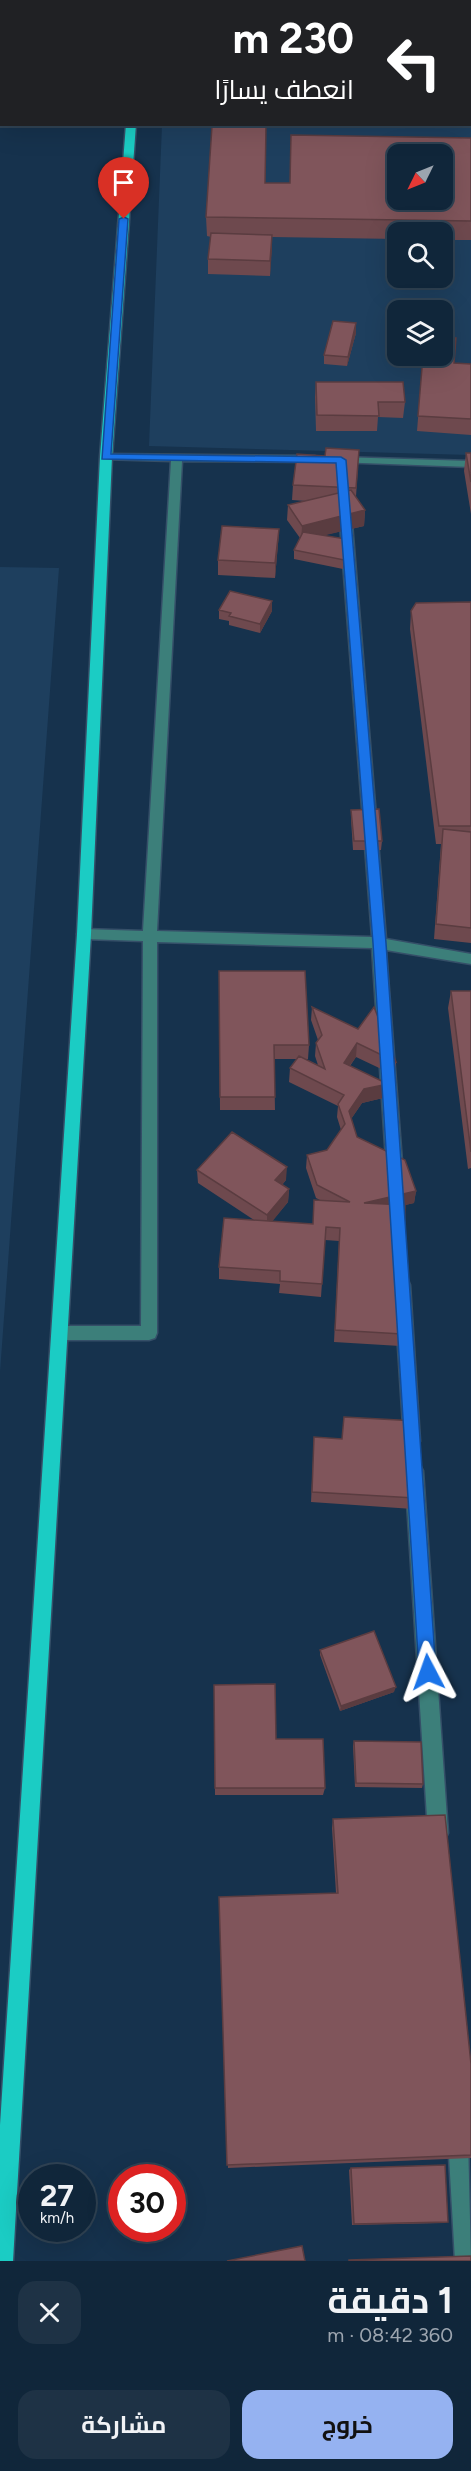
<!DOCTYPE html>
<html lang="ar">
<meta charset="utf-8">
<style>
:root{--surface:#10263a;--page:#1e3245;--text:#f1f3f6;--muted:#9ca5af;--line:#304354;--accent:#95b2f1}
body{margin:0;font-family:Figtree,Cairo,sans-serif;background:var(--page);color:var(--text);direction:rtl;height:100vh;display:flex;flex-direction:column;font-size:22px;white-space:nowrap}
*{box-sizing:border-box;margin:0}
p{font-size:20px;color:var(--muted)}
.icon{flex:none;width:33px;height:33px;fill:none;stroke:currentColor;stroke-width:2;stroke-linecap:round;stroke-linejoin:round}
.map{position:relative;height:2261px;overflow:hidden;direction:ltr}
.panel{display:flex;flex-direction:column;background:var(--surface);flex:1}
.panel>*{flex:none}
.hud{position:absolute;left:0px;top:0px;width:471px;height:126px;box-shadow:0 6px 24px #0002,0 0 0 2px var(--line);direction:rtl;background:#202124;color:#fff;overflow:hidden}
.needle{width:39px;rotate:227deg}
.controls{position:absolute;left:387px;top:144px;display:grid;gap:12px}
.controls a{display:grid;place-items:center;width:66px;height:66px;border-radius:12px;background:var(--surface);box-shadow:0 6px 24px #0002,0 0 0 2px var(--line);font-size:30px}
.speed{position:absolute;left:18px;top:2164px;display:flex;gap:12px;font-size:30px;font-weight:700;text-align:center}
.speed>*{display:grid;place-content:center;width:78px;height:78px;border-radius:50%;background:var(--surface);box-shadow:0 6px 24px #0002,0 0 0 2px var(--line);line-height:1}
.speed small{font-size:15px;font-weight:400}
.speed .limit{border:9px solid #d22;background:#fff;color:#111}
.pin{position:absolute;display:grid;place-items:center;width:51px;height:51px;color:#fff;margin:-62px -26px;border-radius:50% 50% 50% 0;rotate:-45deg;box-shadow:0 0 6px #0007}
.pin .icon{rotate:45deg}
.me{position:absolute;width:66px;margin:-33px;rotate:356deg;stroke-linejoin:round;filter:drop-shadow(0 0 4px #0008)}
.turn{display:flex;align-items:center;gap:21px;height:126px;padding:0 18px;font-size:27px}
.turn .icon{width:78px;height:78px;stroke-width:2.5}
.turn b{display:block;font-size:42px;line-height:51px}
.round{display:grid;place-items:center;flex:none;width:63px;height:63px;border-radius:18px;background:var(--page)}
.headline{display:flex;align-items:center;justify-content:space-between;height:102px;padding:0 18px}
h1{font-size:36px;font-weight:700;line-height:45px}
.action{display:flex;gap:12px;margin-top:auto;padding:12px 18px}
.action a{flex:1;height:69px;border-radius:18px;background:var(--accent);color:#111;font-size:24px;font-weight:700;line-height:69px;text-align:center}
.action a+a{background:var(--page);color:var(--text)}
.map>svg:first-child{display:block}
.built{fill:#1e3f5e;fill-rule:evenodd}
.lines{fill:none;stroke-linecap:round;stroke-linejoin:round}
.minor-casing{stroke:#354f68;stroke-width:3}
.major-casing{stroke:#354f68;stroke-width:3}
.minor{fill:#3c7f7a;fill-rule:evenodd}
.major{fill:#1bccc4;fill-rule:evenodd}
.wall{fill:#6e494e}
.shaded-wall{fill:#5a3c40}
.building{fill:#80555b;stroke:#5a3c40;stroke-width:1.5;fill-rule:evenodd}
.route{fill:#1a73e8;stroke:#114b97;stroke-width:1.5}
</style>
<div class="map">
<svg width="471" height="2261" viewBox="0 0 471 2261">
<rect width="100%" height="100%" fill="#16324d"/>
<path class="built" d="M166,0H471V455L149,446L162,125L470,124V2ZM398,154H442V200H398ZM398,232H442V278H398ZM398,310H442V356H398Z
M0,567L59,568L0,1372Z"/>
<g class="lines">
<defs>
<path id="minor" d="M106,454L315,456L321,459L315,462L182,461L157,931L372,937L339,511L345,507L351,511L386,939L471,954V964L386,950L403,1175L400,1180L395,1181L390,1180L387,1175L372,948L157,942V1333L155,1338L149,1340H61L55,1338L53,1333L55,1328L61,1326H141L143,941L84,939L77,934L84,929L143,931L171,461L102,459V455Z
M339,457L471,461V467L335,462V458Z
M402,1278L408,1280L410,1285L420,1441L418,1447L412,1449L406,1447L404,1441L394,1285L396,1280Z
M414,1463L420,1465L423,1471L448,1833L445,1840L438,1843L431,1840L428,1833L405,1471L408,1465Z
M458,2129L465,2132L468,2139L471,2261H455L448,2139L451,2132Z"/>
<path id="major" d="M136,0H144V2H136Z
M126,124H136L112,457L91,934L13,2261H0V2125L77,934L100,457Z"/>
</defs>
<use href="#minor" class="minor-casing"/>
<use href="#major" class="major-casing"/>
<use href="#minor" class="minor"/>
<use href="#major" class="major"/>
</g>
<path class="wall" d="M305,0H471V9H470V2H305Z
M470,10H471V78H470Z
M471,138V240H442V232H398V239L272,237L270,276L208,274V259L211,237L207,236L206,217L265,183H290Z
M356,333L347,366L324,364V355Z
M423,356L454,363L471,364V435L417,431Z
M316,382L405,402L403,418L378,417L377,431H316L315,397Z
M359,450L356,497L365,510L364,526L324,535L351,549L343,569L294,559V550L300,538L287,520L288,505L306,501L292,500L293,485Z
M466,453H471V514L464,471Z
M279,529L278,544L275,578L218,575V560Z
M272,601V611L260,633L229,625V621L219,619V610Z
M471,602V943L434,939L441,844H436L410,629L411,611Z
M351,810L382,841L381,850H353L351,819Z
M219,971L309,1045L308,1059H305L318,1065L315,1056L316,1043L318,1040L311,1020L312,1007L396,1062L394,1075L356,1057L350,1066L388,1084L387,1097L362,1103L351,1119L357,1137L416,1191L414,1203L405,1205L402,1334L400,1346L334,1342L339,1241L325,1240L321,1297L279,1293L280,1284L219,1279V1267L254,1220L198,1183L197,1170L286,1180L282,1185L289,1189L288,1202L272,1221L313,1224L320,1200L316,1198L306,1168L307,1155L327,1150L341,1130L337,1117L338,1106L289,1082L290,1068L297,1059H274L275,1110H220Z
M451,991H471V1168L468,1169L448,1008Z
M344,1417L415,1498L413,1509L311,1502L314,1437L342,1439Z
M320,1650L394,1692L340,1711L320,1655Z
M214,1685L276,1739L325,1788L323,1795H215Z
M354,1741L423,1784L422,1788L355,1787L353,1746Z
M333,1819L471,2064V2158L228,2168L219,1897L336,1893L332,1828Z
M351,2168L448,2222L445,2223L352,2225L349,2170Z"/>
<path class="shaded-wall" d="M272,235V250L270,276V261Z
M356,323V333L347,366L348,357Z
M365,510L364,526L301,541L302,526Z
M279,529L278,544L275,578V563Z
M352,540L351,549L343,569L344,560Z
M272,601V611L260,633V624Z
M357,1043L356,1057L342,1076L344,1063Z
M388,1084L387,1097L362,1103L347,1125L349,1111L364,1089Z
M287,1167L286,1180L275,1193V1180Z
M289,1189L288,1202L267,1228V1215Z
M416,1191L414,1203L363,1215L364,1203Z
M396,1687L394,1692L340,1711L341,1706Z"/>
<path class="building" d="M470,10H471V59H470Z
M212,126L266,127L265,183H290L291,135L471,138V221L206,217ZM398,154H442V200H398Z
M211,233L272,235L270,261L208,259Z
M333,321L356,323L348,357L324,355Z
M442,337L456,338L454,363L471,364V419L418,416L423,356H442Z
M316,382H403L405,402H378L379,416L317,415Z
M326,448L359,450L356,488L293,485L297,454L325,456Z
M466,453H471V482Z
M351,490L365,510L302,526L288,505Z
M222,526L279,529L275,563L218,560Z
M303,532L352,540L344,560L294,550Z
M230,591L272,601L260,624L229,616L231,613L219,610Z
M471,602V826H439L411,611L416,603Z
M379,809L382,841H354L351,810Z
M443,829L471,832V928L436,924Z
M219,971H305L309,1045H274L275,1097H220Z
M451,991H471V1152Z
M312,1007L358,1029L374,1007L396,1062L357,1043L344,1063L388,1084L364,1089L349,1111L357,1137L405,1160L416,1191L364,1203L405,1205L402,1334L335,1330L340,1228L326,1227L322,1284L280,1281V1271L219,1267L224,1218L313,1224L314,1200L350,1202L317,1185L307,1155L327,1150L345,1124L338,1104L344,1095L290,1068L299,1056L325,1069L316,1043L322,1035Z
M232,1132L287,1167L275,1180L289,1189L267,1215L197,1170Z
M344,1417L416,1421L415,1498L312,1492L314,1437L342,1439Z
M374,1631L396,1687L341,1706L320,1650Z
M275,1684L276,1739H323L325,1788H215L214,1685Z
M354,1741L421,1742L423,1784L356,1783Z
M445,1815L471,2064V2155L227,2165L219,1897L338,1893L333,1819Z
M445,2165L448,2222L354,2224L351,2168Z
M302,2246L305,2261H227Z
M471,2256V2261H349V2260Z"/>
<path class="route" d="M124,217L128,219L111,454L341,457L346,460L386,943L436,1672L433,1678L428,1681L422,1678L419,1672L373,943L336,463L102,459L119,219Z"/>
</svg>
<div class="controls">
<a><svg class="needle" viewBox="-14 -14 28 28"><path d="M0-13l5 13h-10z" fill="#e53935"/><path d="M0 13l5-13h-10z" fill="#9ca5af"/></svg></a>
<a><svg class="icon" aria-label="search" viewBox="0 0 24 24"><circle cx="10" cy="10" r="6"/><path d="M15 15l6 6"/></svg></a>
<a><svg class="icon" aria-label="layers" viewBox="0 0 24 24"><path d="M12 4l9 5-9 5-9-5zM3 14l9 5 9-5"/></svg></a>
</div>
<div class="speed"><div>27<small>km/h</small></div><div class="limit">30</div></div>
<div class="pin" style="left:124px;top:219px;background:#d93025"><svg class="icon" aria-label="arrive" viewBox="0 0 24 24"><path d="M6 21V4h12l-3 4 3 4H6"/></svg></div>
<svg class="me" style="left:428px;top:1672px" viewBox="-20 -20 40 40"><path d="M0-17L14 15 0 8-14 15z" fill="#1a73e8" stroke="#fff" stroke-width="4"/></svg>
<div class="hud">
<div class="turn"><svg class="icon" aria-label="left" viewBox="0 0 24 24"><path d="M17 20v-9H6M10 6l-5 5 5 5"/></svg><div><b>230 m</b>انعطف يسارًا</div></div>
</div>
</div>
<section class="panel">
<div class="headline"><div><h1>1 دقيقة</h1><p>360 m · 08:42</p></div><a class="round"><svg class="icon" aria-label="close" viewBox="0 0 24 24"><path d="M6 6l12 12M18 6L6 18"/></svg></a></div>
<div class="action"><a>خروج</a><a>مشاركة</a></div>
</section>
